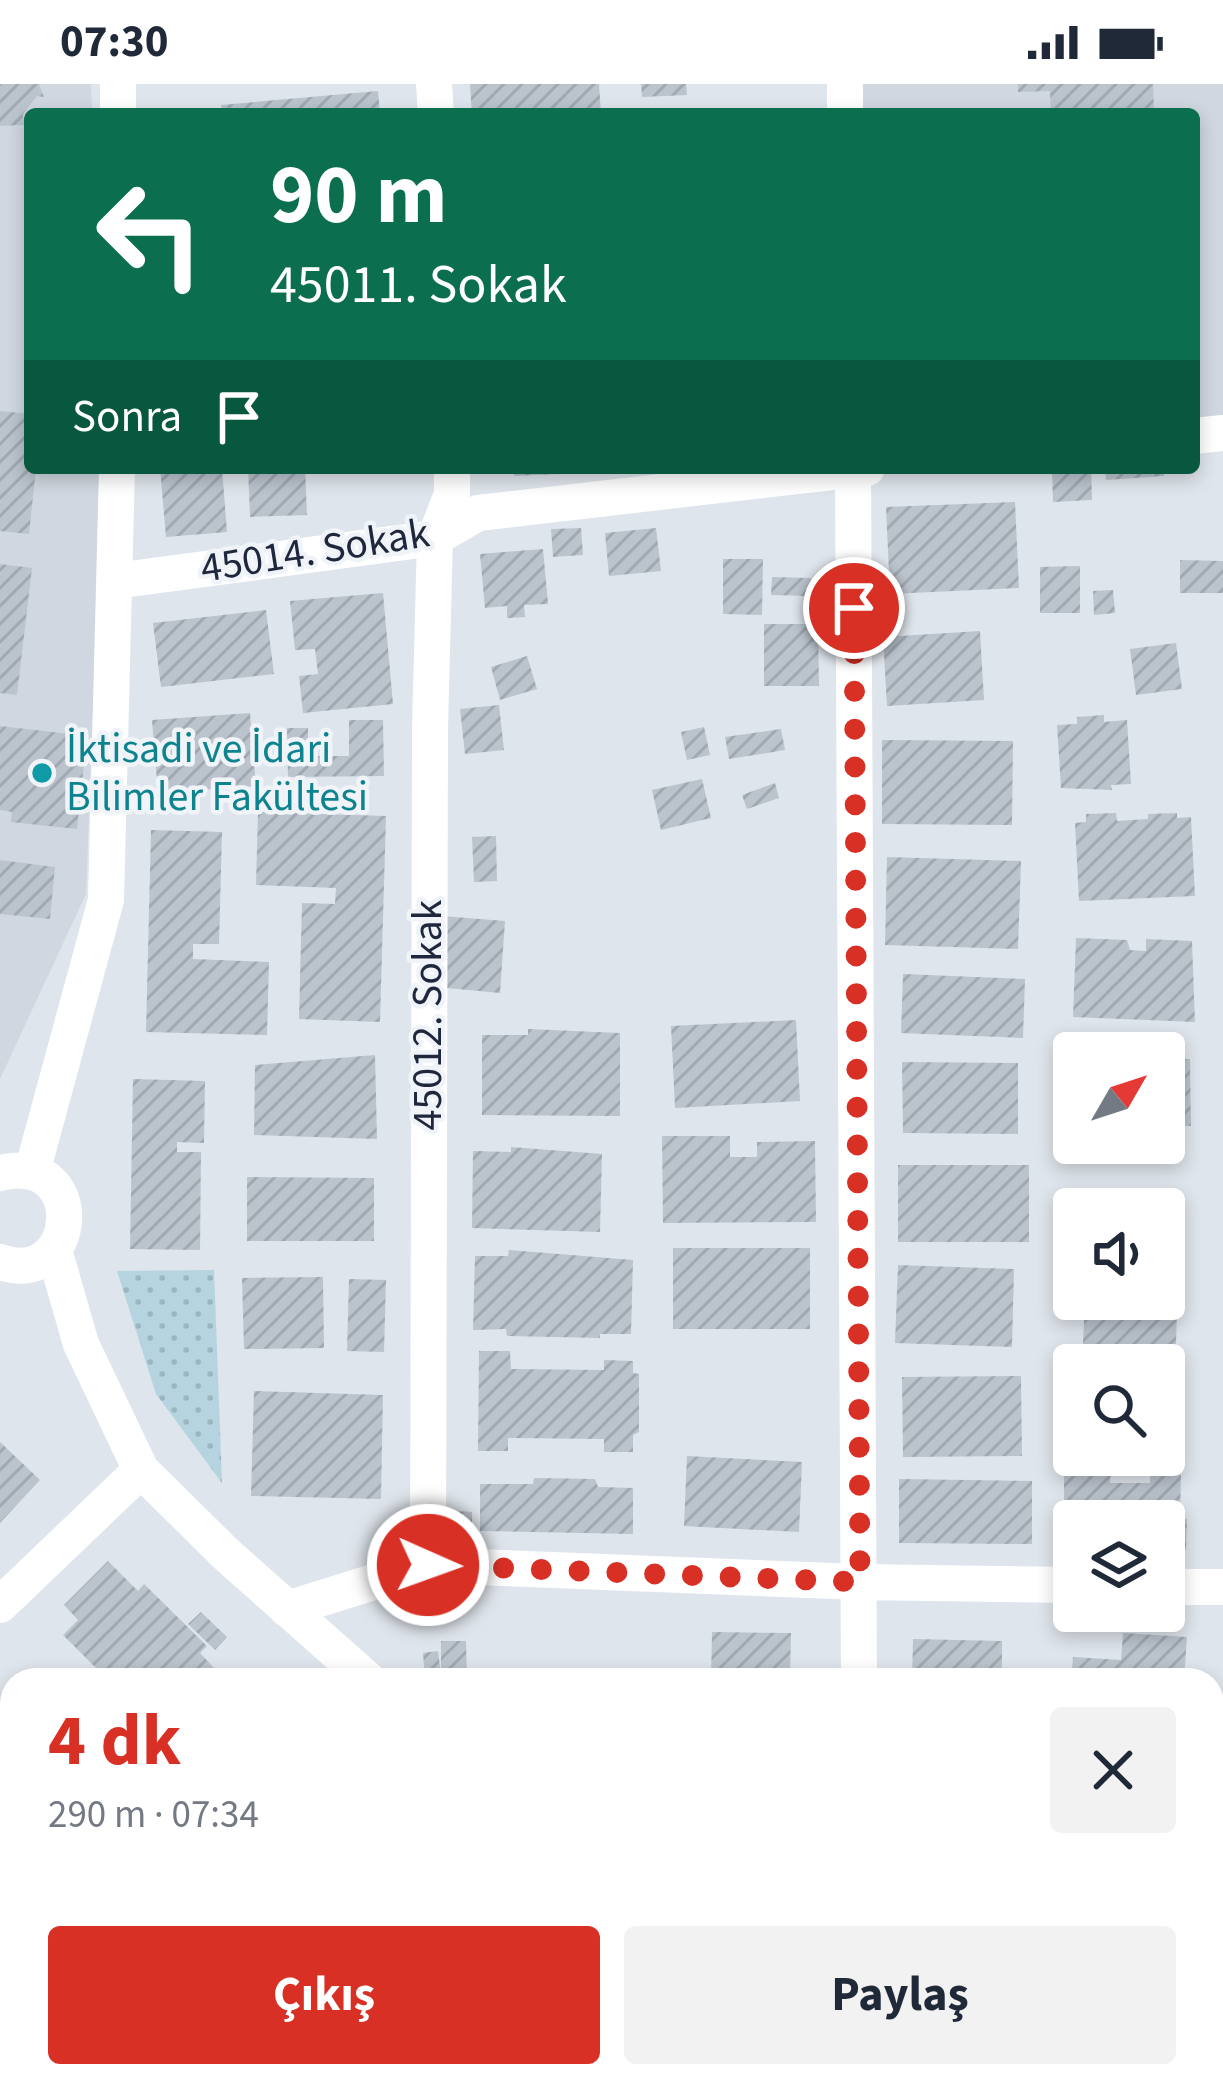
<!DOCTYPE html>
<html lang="tr">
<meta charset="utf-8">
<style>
:root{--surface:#fff;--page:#f2f2f3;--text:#1f2937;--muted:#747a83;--accent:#d93025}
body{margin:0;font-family:"Source Sans 3",sans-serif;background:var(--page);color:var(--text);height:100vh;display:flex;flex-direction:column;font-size:45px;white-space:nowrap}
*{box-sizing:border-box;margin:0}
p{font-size:39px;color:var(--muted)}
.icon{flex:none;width:66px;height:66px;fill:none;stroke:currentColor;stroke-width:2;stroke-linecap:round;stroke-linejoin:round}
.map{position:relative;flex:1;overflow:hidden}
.details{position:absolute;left:0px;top:1584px;width:1224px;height:420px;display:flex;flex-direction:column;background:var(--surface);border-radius:36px 36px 0 0;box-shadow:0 6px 18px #0003}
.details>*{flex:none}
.top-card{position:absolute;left:24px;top:24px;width:1176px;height:366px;border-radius:12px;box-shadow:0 6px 18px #0003;background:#0b6e4f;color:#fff;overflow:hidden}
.needle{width:78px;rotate:51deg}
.tools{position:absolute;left:1053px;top:948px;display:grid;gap:24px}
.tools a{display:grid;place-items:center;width:132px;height:132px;border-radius:12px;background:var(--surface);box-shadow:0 6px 18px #0003;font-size:60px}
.pin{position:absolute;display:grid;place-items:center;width:102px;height:102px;color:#fff;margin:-51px;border:6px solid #fff;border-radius:50%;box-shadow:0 3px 12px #0007}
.me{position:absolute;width:132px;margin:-66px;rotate:92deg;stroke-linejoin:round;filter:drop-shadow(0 0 9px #0008)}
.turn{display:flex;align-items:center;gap:42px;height:252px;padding:0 48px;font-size:54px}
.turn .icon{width:156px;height:156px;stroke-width:2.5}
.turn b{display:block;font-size:84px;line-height:102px}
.then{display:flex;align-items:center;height:114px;padding:0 48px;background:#0003;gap:24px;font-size:45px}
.round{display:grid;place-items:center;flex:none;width:126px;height:126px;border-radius:12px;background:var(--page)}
.overview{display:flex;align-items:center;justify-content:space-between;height:204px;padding:0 48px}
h1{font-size:72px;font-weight:700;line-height:90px;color:var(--accent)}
.button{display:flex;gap:24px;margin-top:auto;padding:24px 48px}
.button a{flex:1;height:138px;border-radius:12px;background:var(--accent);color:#fff;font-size:48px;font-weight:700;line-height:138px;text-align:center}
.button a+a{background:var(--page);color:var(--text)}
.status{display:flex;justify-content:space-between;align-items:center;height:84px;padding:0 60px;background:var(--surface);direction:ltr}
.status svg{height:33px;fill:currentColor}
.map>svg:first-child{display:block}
.built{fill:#d0d7e0}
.park{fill:url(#park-dots)}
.building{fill:url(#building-hatch)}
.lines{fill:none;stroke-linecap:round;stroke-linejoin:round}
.street{stroke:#fff;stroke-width:36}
.route{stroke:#d93025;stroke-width:21;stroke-dasharray:0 37.8}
.culture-dot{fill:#0f9aa8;stroke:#f0f4f8;stroke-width:4.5}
.labels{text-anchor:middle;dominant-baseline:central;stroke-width:9;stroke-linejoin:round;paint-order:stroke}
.street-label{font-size:42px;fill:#1f273d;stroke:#f0f4f8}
.culture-label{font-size:42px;fill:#0d838f;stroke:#f0f4f8;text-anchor:start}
</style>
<div class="status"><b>07:30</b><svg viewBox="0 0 49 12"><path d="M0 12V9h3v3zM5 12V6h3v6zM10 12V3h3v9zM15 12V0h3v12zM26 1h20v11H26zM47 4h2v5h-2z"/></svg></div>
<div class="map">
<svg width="1223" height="2004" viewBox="0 0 1223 2004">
<defs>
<pattern id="park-dots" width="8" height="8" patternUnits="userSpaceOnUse" patternTransform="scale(3)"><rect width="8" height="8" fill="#b6d4df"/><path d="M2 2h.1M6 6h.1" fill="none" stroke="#9cb6c0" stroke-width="1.8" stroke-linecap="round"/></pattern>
<pattern id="building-hatch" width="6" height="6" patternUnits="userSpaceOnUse" patternTransform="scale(3)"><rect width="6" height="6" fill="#bbc3cd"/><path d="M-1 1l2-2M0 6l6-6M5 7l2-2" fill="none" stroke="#a0a8b1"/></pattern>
</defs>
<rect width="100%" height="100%" fill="#dfe5ec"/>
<path class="built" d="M0,0H91L92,30H30V384H102L86,810L0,995Z
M845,0H1223V349L1194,352V30H845Z"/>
<path class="park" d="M214,1186L222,1399L156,1310L117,1187Z"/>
<path class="building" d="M0,0H39L44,13L37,12L23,30L24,41L0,42Z
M470,0H599L601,30H472Z
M641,0H686L687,11L642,13Z
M1018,0H1153L1154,30H1051L1050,7L1018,8Z
M378,7L380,30H222L221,21Z
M0,327L30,330V384H36L29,450L0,447Z
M160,384H222L227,448L166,453Z
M248,384H305L307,431L250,433Z
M513,384H604V388L514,392Z
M1052,384H1091L1092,416L1053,418Z
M1105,384H1163L1164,392L1106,396Z
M1015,418L1019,504L890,510L886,423Z
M581,444L583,471L553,473L551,445Z
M656,444L661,487L609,492L605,449Z
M543,465L548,520L524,521L525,533L507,534V522L485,524L480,470Z
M723,475H763L762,531L723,530Z
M1180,476L1223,477V509H1180Z
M0,480L32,484L17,611L0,609Z
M1080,482V529H1040V483Z
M772,493L811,494L810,512L771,511Z
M1113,506L1115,529L1094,531L1093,507Z
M383,509L393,620L303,629L299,592L318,590L315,565L295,566L290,517Z
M266,526L274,590L161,603L153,539Z
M764,540H818L819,602H764Z
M980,547L984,616L887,622L883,553Z
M1176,559L1182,605L1136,611L1130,565Z
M527,572L537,605L500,616L491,583Z
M499,621L504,666L465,670L460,625Z
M250,629L256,702L158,709L152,636Z
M1104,631V638L1127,636L1131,700L1111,701L1112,706L1061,704L1057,641L1077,640V633Z
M349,636H383L384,692L288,693L287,644H308V672H349Z
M0,642L87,652L77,745L11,738L12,728L0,726Z
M704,643L710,671L687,676L681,648Z
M781,645L785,666L729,675L725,653Z
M882,656L1013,657L1012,741L882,740Z
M702,695L711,734L661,746L652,706Z
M775,699L779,714L747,725L742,711Z
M258,728L386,732L380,938L299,935L302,819L335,820L336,804L256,801Z
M1116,729L1117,737L1148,735V730L1177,729V734L1191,733L1195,812L1079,817L1075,739L1086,738V730Z
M151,746L222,748L219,860H193V875L269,878L267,951L146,948Z
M496,752L497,797L474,798L472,753Z
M887,773L1021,777L1018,865L885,861Z
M0,776L55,783L50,835L0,830Z
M442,832L505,837L500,909L436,903Z
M1076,854L1127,856L1130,866L1146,867V855L1192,857L1195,938L1073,933Z
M903,890L1025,895L1023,954L901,949Z
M796,936L800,1017L675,1024L671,942Z
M528,945L620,949V1032L482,1031V951H528Z
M375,971L377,1055L254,1051L255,981Z
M1164,975H1190L1191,1042H1164Z
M902,978L1018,979V1050L903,1049Z
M133,995L205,997L204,1059L177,1058V1068H201L200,1166L130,1165Z
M662,1052H730V1073H757V1058L815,1057L816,1138L663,1139Z
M511,1063L602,1070L600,1148L472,1144L473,1067L511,1068Z
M898,1081H1029V1158H898Z
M247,1093L374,1094V1157H247Z
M673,1164H810V1245H673Z
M509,1166L633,1176L631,1250H600V1254L507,1252L506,1245L473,1246L475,1172H508Z
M898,1181L1014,1185L1012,1263L895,1259Z
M1164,1182H1179L1174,1307H1185L1184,1339H1177L1176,1363L1164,1362V1281H1082L1085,1215H1164Z
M323,1193L324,1264L244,1265L242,1194Z
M349,1195L386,1196L384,1268L347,1267Z
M479,1267H510L511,1285L604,1286V1276L633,1277V1289L639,1290V1348L633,1351V1368H604V1355L508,1354V1367H478Z
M1021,1292L1022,1372L903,1373L902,1293Z
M254,1307L383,1311L381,1415L251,1412Z
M1074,1309V1341H1067L1069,1310Z
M0,1358L40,1396L0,1439Z
M687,1372L802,1378L799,1448L684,1442Z
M1064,1388L1111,1389L1110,1399H1150V1390L1181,1391L1180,1434L1187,1435L1186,1466L1164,1465V1437H1074V1463H1058L1059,1432H1064Z
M534,1394L595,1395L598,1403L633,1404V1450L480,1447V1400H533Z
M899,1395L1032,1397V1460L899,1459Z
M456,1427L472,1428V1457L455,1456Z
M108,1477L138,1507L144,1500L207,1562L200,1569L215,1585L204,1596H108L63,1551L78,1536L64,1521Z
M201,1528L227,1553L215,1566L188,1540Z
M712,1548L791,1549L790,1596H711Z
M1123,1549L1187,1553L1184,1596H1071L1073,1573L1121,1576Z
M913,1555L1002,1557V1596H912Z
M441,1557H466L467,1596H425L423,1569L438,1567L441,1591Z
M8,1694L12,1699V1818L7,1822L0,1815V1702Z
M474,1992H501L489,2004Z
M564,1992H642L631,2004H553Z
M898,1992H1007L1018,2004H898Z
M1080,1992H1172V2004H1080Z"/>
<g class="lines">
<path class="street" d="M118,0V30
M434,0L436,30
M845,0V30
M1194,352L1223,349
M853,384L859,1596
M115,497L435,454L478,429L867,384
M32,1088L106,816L117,384
M0,1089C91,1067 80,1206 0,1178
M54,1166L81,1260L141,1386L226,1470L368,1596
M428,1481L430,644L435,454L452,410V384
M1164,1503H1223
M0,1521L141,1386
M287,1525L428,1481L859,1498L1074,1501
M784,1992L796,2004
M856,2004V1992
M1214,2004L1223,1816"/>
</g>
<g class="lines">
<path class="route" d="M428,1481L860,1498L854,524"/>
</g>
<circle class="culture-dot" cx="42" cy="689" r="12"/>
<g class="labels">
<g class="street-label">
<text transform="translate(315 467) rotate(-9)">45014. Sokak</text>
<text transform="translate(428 931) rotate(-90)">45012. Sokak</text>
</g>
<g class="culture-label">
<text x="66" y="665">İktisadi ve İdari<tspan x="66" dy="48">Bilimler Fakültesi</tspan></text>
</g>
</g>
</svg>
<div class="tools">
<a><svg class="needle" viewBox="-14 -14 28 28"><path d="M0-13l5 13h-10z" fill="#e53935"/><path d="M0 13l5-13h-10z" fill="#747a83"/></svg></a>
<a><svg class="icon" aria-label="sound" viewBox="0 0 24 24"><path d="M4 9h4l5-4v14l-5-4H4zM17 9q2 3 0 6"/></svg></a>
<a><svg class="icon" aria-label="search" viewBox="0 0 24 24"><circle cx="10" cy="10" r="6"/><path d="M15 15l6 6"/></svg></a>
<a><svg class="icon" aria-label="layers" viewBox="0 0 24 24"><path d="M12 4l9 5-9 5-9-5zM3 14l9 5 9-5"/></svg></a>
</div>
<div class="pin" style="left:854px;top:524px;background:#d93025"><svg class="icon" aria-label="arrive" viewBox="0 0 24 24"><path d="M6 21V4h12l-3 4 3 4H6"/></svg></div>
<svg class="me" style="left:428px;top:1481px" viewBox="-20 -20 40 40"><circle r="17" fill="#d93025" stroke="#fff" stroke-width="3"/><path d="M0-11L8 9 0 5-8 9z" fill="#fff"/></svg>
<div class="top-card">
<div class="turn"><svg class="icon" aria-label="left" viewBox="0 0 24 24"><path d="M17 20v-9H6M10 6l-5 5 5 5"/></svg><div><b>90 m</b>45011. Sokak</div></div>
<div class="then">Sonra<svg class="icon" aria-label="arrive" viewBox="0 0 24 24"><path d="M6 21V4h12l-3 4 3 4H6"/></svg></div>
</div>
<section class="details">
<div class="overview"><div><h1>4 dk</h1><p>290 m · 07:34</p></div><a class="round"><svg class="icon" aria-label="close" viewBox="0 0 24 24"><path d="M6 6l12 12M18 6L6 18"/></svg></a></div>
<div class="button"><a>Çıkış</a><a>Paylaş</a></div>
</section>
</div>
